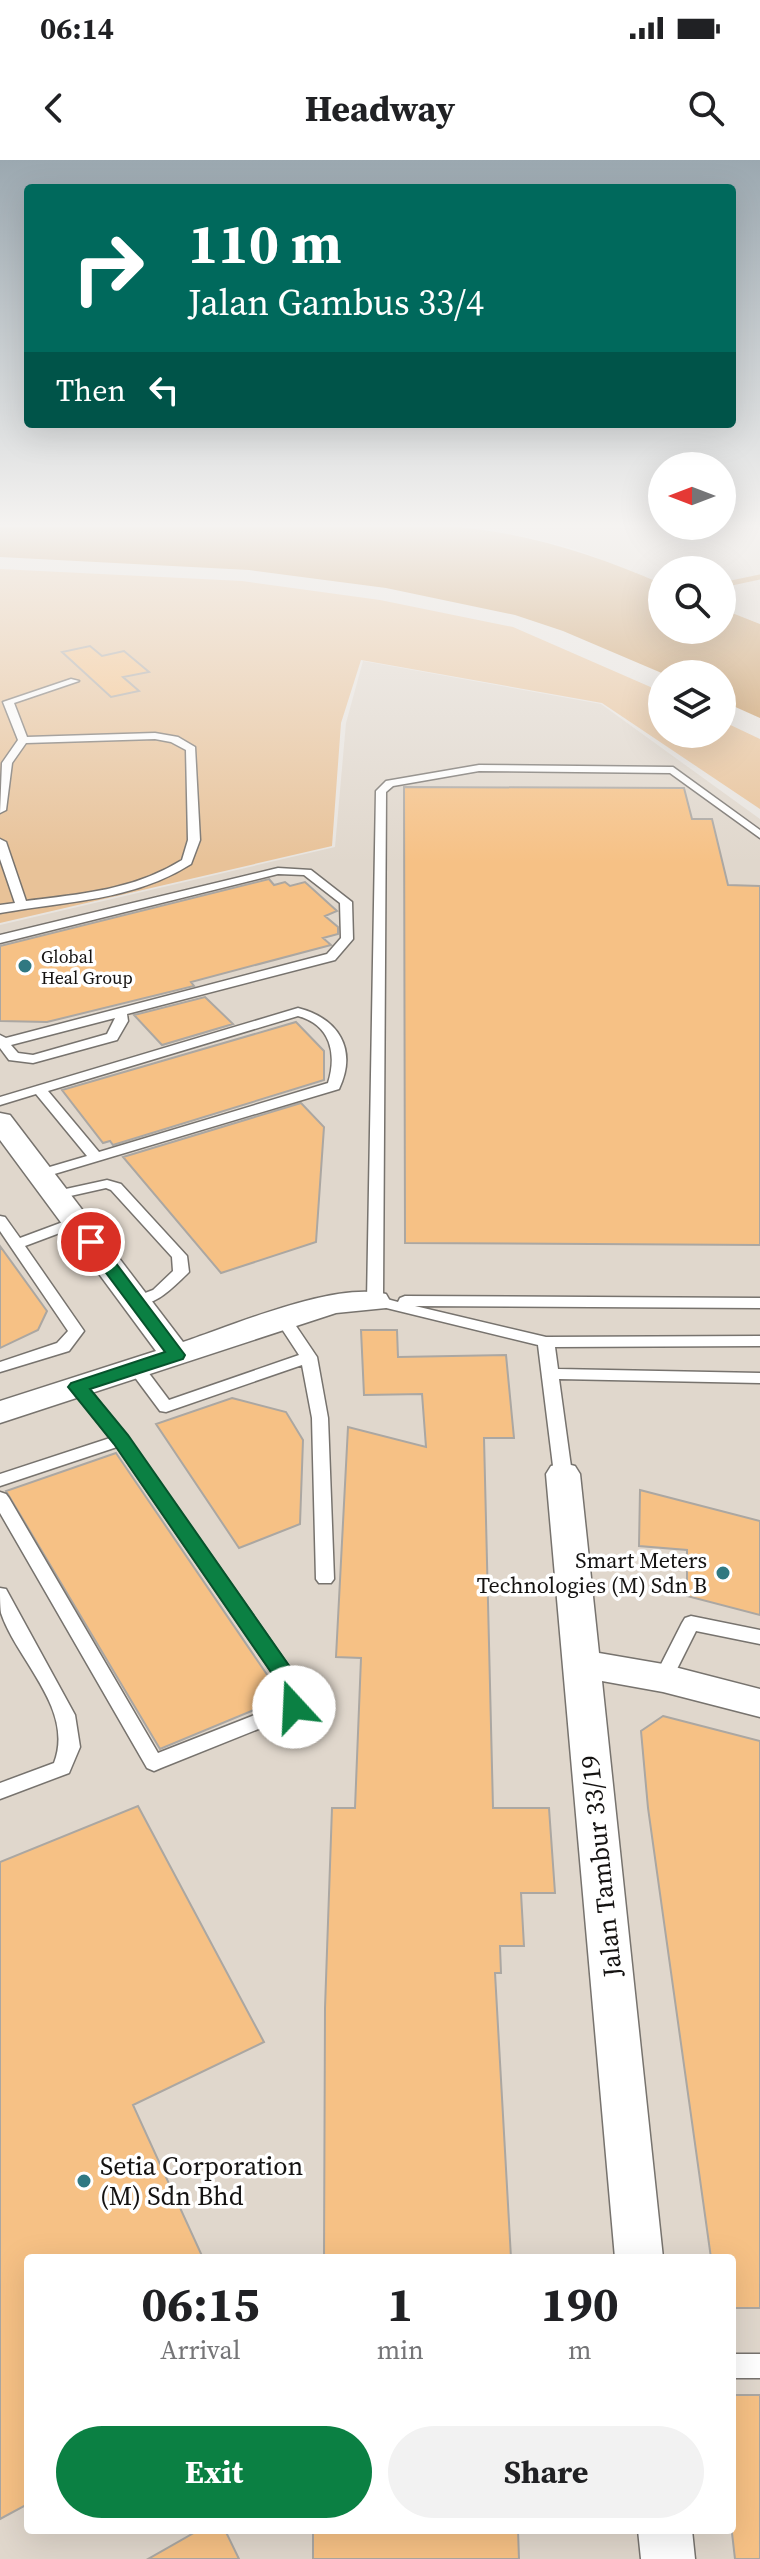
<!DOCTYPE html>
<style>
:root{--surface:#fff;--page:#f2f2f2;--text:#202124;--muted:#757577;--accent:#0b8043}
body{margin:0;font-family:"Source Serif 4",serif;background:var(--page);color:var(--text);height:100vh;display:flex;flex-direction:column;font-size:30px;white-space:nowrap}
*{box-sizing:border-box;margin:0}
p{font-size:26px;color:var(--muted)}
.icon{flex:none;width:44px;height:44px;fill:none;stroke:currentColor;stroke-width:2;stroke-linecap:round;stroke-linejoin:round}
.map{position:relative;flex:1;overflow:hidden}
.panel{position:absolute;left:24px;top:2094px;width:712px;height:280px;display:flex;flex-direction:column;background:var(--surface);border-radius:8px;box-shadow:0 8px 32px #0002}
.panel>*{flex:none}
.banner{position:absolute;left:24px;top:24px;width:712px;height:244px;border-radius:8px;box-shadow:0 8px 32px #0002;background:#00695c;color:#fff;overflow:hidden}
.needle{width:52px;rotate:270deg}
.tools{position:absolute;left:648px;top:292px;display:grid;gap:16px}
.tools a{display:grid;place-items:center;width:88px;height:88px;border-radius:50%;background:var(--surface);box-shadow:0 8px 32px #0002;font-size:40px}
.pin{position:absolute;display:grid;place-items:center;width:68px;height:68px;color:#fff;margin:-34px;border:4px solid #fff;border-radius:50%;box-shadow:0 2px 8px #0007}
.me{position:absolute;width:88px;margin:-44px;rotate:340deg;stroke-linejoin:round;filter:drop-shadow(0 0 6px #0008)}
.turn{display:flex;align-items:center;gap:28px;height:168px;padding:0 32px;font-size:36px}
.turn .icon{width:104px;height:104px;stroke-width:2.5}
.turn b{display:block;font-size:56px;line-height:68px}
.then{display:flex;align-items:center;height:76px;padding:0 32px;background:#0003;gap:16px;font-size:30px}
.eta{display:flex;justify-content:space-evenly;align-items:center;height:136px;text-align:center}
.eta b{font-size:48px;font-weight:700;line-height:56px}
.button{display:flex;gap:16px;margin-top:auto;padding:16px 32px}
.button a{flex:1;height:92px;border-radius:48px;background:var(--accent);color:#fff;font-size:32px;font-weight:700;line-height:92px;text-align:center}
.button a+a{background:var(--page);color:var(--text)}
.status{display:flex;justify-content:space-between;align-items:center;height:56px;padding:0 40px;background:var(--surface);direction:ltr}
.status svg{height:22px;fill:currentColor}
header{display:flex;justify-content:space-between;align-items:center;height:104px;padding:0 32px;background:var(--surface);font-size:36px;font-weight:700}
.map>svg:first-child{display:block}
.built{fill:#e0d7cc;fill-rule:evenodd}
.green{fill:#e8c298}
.forest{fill:#c9975b}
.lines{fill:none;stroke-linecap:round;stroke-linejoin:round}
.stream{stroke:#c9975b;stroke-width:5}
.building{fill:#f6c185;stroke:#aba7a2;stroke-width:2}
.lane-casing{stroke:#77736e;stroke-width:3}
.street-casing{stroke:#77736e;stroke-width:3}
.lane{fill:#fff;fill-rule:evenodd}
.street{fill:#fff;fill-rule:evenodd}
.route{fill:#0b8043;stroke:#07532c;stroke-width:2}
.poi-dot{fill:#307881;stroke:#fff;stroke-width:3}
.labels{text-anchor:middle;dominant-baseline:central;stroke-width:7;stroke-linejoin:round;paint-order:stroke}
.far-poi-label{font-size:18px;fill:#141211;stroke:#fff;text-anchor:start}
.poi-label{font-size:22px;fill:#141211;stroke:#fff;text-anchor:end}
.near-street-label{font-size:26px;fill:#141211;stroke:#fff}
.near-poi-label{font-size:26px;fill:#141211;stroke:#fff;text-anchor:start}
</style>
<div class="status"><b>06:14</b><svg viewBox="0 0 49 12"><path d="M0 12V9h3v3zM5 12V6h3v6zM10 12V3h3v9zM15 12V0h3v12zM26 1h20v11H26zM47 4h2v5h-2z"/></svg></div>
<header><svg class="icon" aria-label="back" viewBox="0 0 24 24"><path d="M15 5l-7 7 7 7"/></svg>Headway<svg class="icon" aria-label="search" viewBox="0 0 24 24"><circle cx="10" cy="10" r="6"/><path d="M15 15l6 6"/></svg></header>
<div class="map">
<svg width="760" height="2399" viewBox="0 0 760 2399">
<rect width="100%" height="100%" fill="#e8e4df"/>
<path class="built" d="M459,367H760V464L722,449V410H662V424L575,389L523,376Z
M363,501L601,544L760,659V2399H0V765L335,687L346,563ZM28,2098H732V2370H28Z"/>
<path class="green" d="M0,409L242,421L380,440L513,467L662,532V574H722V561L760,579V649L602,543L361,500L341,563L332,686L0,763Z"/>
<path class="forest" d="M0,367H459C531,374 596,395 662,424V470H722V449L760,464V558L722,541V514H664L563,471L515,455L386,428L249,410L0,397Z"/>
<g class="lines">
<path class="stream" d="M722,425L760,417"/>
</g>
<path class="building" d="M90,486L102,496L124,491L149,512L123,517L139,531L111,537L62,492Z
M404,627L684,628L692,659H712L728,725L760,726V1085L405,1083Z
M269,719L274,725L285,722L290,726L305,722L337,751L325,756L338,767V774L323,778L331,785L191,822L194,826L47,862L0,861V786Z
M205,837L233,864L162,885L134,855Z
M296,862L324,891V920L113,985L110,981L103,983L62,930Z
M301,943L324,967L316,1082L221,1113L123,997Z
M0,1086L47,1151L38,1170L0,1188Z
M361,1170H397L398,1197L506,1195L514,1278H484L493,1648H549L555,1733H521L524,1786H500L501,1813H495L511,2098H324L325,1848L332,1648H355L361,1498L336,1497L348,1267L426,1287L422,1234L364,1235Z
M232,1238L286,1252L303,1280L300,1364L239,1388L156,1264Z
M116,1293L283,1538L160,1589L6,1331Z
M640,1330L760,1361V1455L687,1436V1390L639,1386Z
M663,1556L760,1581V2148H732V2098H711L648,1648L641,1571Z
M138,1646L264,1882L133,1945L203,2098H28V2344L0,2359V1702Z
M732,2235H760V2399H735L732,2373Z
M199,2370H225L239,2399H148Z
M313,2370H518L519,2399H313Z"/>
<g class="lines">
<defs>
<path id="lane" d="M71,519L79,521L14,543L27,577L155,573L178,577L195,587L200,680L191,704C133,741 66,741 0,753V745L15,743L0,699V679L6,682L26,741C81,734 134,730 182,700L188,680L186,590L171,582L155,579L26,583L12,603L6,650L0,653L2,603L18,580L3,542Z
M479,605L673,607L760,670V678L670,613L479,611L393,626L386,632L383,1138L398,1142L400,1138L405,1136L760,1138V1148L415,1146L546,1177L760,1176V1186L555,1187L558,1209L760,1213V1223L559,1219L572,1314L563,1320L554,1314L538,1185L370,1144L367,1141L376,631L386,621Z
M278,708L311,710L352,742L353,779L335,800L127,854L128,861L117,880L33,903L9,900L0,888V875L6,878L327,794L341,778L340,743L304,715L278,714L0,783V775ZM115,858L107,874L33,895L18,893L11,885Z
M298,848C338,858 358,889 339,929L41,1018L34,1014L36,1011L87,996L36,934L0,945V937ZM298,856C331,865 337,894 328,923L99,992L48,931Z
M107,1020L121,1024L187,1096L189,1112L186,1115C171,1129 154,1148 132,1144L129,1141L132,1138L153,1130L173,1111L172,1097L111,1030L106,1028L57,1039L50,1035L52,1032Z
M0,1056L5,1057L20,1078L71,1059H81L83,1062L81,1065L25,1086L84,1171L69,1191L0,1212V1202L57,1183L68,1171L0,1071Z
M284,1155L290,1157L317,1197L328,1258L334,1419L331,1423H319L316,1419L312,1258L302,1205L166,1252L160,1251L128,1208L130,1204H142L169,1240L299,1195L276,1160Z
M78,1222L84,1223L127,1276L304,1528L307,1533L301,1552L161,1608L154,1611L147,1608L0,1353V1332L6,1334L9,1338L158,1593L285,1543L287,1534L117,1287L0,1326V1314L110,1278L70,1227Z
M0,1428L6,1429L75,1555L80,1587L69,1613L0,1639V1623L54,1603C75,1549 17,1501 1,1453C0,1445 0,1435 0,1428Z
M691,1456L760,1470V1484L696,1471L670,1523L663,1525L656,1523L654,1518L682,1463L685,1458Z
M732,2194H760V2218H732Z"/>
<path id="street" d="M0,953L10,955L183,1182C234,1165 335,1121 386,1134L390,1141L386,1148L336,1153L0,1263V1241L156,1191L0,980Z
M563,1303L575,1306L580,1314L599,1493L663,1504L760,1529V1557L663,1532L602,1521L663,2098H615L546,1314L551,1306Z
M638,2370H692L695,2399H641Z"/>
</defs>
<use href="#lane" class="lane-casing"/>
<use href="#street" class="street-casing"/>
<use href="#lane" class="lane"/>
<use href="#street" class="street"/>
</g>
<linearGradient id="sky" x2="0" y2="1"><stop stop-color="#9ba8b0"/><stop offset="0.52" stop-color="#f5f3f1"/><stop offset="1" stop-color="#f5f3f1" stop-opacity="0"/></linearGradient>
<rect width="760" height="703" fill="url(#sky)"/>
<path class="route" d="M91,1077L97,1078L185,1195L183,1199L90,1229L128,1275L304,1527L307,1533L302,1553L294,1555L287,1553L284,1547L286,1534L114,1284L68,1227L71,1223L165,1192L83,1082Z"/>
<g class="poi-dot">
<circle cx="25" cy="806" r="8"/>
<circle cx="723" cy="1413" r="8"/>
<circle cx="84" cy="2021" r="8"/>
</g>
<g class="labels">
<g class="far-poi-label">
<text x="41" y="796">Global<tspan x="41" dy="21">Heal Group</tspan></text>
</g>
<g class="poi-label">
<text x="707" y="1400">Smart Meters<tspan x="707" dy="25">Technologies (M) Sdn B</tspan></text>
</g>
<g class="near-street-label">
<text transform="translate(601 1706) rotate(-96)">Jalan Tambur 33/19</text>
</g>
<g class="near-poi-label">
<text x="100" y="2006">Setia Corporation<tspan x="100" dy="30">(M) Sdn Bhd</tspan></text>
</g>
</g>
</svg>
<div class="tools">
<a><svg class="needle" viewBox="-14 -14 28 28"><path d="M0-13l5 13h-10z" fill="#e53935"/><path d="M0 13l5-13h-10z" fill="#757577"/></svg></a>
<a><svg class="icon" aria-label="search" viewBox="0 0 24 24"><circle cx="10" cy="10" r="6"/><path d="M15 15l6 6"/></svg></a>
<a><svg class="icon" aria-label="layers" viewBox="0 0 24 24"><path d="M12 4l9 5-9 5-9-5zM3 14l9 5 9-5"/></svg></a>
</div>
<div class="pin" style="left:91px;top:1082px;background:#d93025"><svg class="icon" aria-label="arrive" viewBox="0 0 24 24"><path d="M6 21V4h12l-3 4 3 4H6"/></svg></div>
<svg class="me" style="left:294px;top:1547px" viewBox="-20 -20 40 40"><circle r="19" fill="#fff"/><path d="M0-13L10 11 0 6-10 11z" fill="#0b8043"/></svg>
<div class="banner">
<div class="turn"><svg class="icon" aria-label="right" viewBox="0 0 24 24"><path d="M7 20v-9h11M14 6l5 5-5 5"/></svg><div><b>110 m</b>Jalan Gambus 33/4</div></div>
<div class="then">Then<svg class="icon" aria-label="left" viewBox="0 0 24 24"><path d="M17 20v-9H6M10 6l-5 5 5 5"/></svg></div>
</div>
<section class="panel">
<div class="eta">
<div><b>06:15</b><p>Arrival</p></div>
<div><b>1</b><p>min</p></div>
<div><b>190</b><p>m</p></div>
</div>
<div class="button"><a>Exit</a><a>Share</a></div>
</section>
</div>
